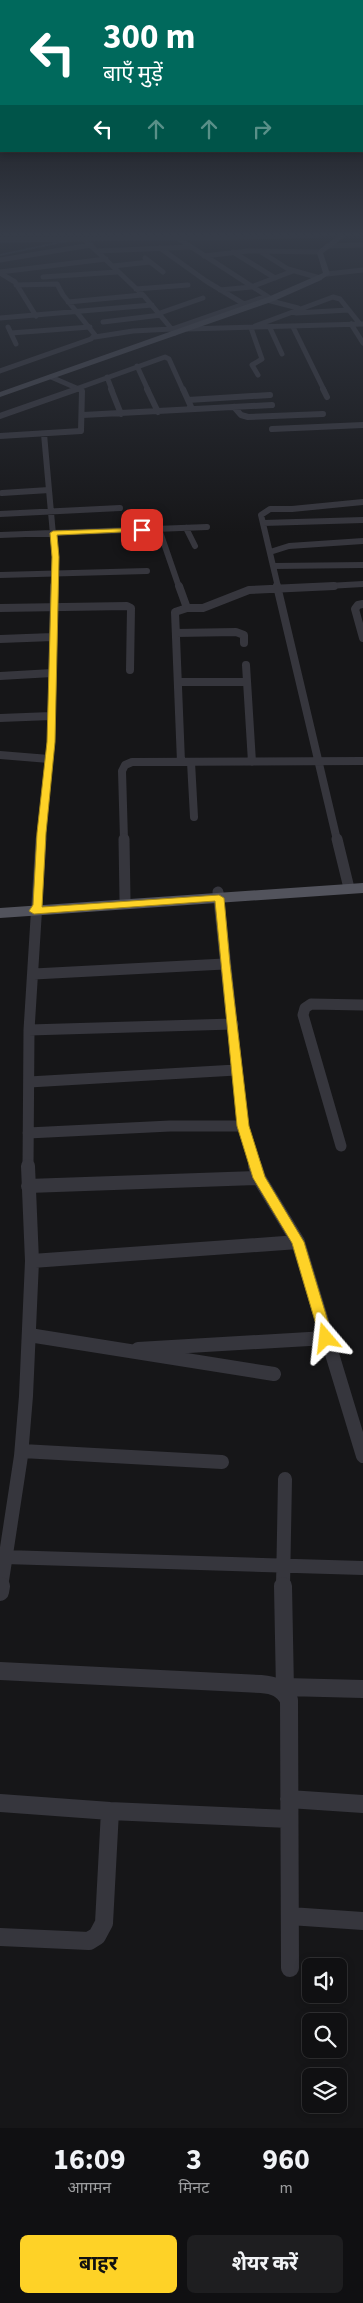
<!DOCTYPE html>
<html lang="hi">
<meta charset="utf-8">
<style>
:root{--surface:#101012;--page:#1e1e20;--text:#f1f3f6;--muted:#9c9d9f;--line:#303032;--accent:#fed227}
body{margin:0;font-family:"Source Sans 3","Noto Sans Devanagari",sans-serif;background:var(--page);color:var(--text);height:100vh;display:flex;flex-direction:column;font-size:19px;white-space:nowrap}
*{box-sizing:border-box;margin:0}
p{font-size:16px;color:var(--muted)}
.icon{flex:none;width:28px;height:28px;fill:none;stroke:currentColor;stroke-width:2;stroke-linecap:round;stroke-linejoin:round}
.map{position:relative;height:2128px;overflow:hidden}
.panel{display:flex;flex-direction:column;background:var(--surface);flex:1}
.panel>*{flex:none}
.hud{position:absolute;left:0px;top:0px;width:364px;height:152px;box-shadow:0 2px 8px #0003,0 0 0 1px var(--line);background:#00695c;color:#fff;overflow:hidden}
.tools{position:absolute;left:302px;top:1958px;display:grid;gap:10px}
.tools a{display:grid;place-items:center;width:45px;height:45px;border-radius:8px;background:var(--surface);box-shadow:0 2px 8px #0003,0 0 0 1px var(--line);font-size:25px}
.pin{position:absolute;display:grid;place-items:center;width:42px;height:42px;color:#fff;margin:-21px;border-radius:10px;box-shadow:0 2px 8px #0006}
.me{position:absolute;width:55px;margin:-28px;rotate:343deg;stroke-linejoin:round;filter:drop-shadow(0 0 4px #0008)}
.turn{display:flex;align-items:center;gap:18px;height:105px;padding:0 20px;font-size:22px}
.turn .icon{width:65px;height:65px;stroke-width:2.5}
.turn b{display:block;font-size:35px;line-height:42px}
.lanes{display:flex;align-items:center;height:48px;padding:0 20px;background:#0003;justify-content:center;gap:25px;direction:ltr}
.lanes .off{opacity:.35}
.eta{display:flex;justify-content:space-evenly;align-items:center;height:85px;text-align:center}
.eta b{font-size:30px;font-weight:700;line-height:35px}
.action{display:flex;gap:10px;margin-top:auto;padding:10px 20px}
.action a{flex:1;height:58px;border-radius:8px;background:var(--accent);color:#111;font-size:20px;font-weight:700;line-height:58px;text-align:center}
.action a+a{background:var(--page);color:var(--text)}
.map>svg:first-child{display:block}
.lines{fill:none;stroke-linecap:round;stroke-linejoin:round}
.stream{stroke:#2b323d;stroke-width:2}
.street-far5{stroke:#36363d;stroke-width:5}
.street-far4{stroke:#36363d;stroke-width:6}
.street-far3{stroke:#36363d;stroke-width:8}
.street-far2{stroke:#36363d;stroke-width:11}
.street-far1{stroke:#36363d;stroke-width:14}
.street{stroke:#36363d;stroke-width:18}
.secondary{fill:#44454d;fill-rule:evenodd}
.primary{fill:#52535c;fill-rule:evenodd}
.route{fill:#fed227;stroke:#a58819}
</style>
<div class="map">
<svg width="363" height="2128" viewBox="0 0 363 2128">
<rect width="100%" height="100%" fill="#161618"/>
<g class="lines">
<path class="stream" d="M0,255L66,241"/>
<path class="street-far5" d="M179,239L270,298
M0,240L317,236
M85,240L144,296L175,333
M327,246L363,245
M160,248L206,281L244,304
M98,251L191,247
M233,252L275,278
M261,252L288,269L320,278
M204,256L248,251L321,252
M145,258L163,272
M0,260L91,245
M113,266L150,262
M0,272L106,259
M0,273L15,282L36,316
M327,274L363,270
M43,277L117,272
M136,289L188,285
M220,290L251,287L293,271
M267,300L298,308
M68,302L142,295
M160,313L203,298
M296,313L348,310
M0,318L152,305
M103,322L161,315
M351,324L363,343
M255,326L333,297L340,299L360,324
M8,327L16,344
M293,327L324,390
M251,328L262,359L252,365L258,375
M270,328L282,354
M187,329L363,324
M11,333L90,327
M95,337L133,331L172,329L267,296
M137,366L148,390
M0,371L91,339L95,335L63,295L57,284L16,285
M51,377L81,390
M107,377L112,390
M73,390L165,357L169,359L183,390"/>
<path class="street-far4" d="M111,389L121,414
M147,389L158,412
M183,389L192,409
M323,389L327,397
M188,400L270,395
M234,407L241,415L248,417L323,414
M83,415L272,405
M0,416L77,389
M272,429L363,425
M44,434L55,557L54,587
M0,436L81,431L82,391L80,389
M2,493L49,490
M0,514L120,508
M263,523L363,520
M186,528L195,546
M159,529L179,587
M0,535L207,527
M270,552L289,546L363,541
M274,566L363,565
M0,575L147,571
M278,587L261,515L270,509H292L363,502
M310,587L363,584"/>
<path class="street-far3" d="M179,586L187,608L175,612L181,762
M277,586L337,840
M363,604L358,605L355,609L363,638
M0,608L127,606L131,608L130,670
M187,608H203L249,590L334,586
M176,633L236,632L244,635V643
M0,639L53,637
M246,665L252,762
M0,676L52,673
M179,682H247
M0,718L51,716
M0,755L49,759
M191,762L194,817
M41,840L51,742L54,586
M124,840L122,771L125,765L132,762L363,761"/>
<path class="street-far2" d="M124,839L125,899
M337,839L348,884
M218,892L243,1126L256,1167
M34,974L224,964
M29,1030L233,1024
M29,1082L236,1070
M28,1133L170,1126H243
M341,1146L303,1015L305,1008L311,1004L363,1005
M28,1167L29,1030L41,839"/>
<path class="street-far1" d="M255,1166L259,1178L298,1242L363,1456
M28,1186L259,1178
M32,1261L298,1242
M29,1335L274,1374
M138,1349L326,1338
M22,1451L222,1462
M5,1557L363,1568
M1,1587L21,1456L26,1396L32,1261L28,1166
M283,1587L285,1479"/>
<path class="street" d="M283,1586L285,1690
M0,1592L1,1586
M0,1671L261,1684C274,1685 283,1688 289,1700L290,1968
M285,1687L363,1689
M289,1799L363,1804
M0,1803L110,1811L289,1819
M290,1916L363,1921
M0,1937L89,1941L97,1936L104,1923L110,1811"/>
<path class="secondary" d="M338,236H346L323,253L330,274L319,281L274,301L0,397V392L268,297L323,273L317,253L320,249Z"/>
<path class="primary" d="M363,883V893L0,918V908Z"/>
</g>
<linearGradient id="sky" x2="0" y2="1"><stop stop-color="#0c0c0d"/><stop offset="0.44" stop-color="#363c48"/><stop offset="1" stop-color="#363c48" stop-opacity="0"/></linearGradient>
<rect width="363" height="534" fill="url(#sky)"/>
<path class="route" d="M142,528H144V531L57,535L59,557L55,742L46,833L42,907L219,895L224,898L230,964L249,1126L265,1177L304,1242L333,1338L331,1342L326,1344L322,1342L320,1338L292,1243L253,1178L237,1126L215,901L34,914L29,911L33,905L37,833L47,742L52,557L50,533L53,531Z"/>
</svg>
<div class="tools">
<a><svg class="icon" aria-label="sound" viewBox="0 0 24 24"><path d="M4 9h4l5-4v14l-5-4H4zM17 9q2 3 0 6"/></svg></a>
<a><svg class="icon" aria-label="search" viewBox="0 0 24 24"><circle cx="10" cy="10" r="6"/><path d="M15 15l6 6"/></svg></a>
<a><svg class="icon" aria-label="layers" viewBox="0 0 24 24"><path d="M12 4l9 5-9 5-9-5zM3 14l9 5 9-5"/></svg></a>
</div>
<div class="pin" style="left:142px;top:530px;background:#d93025"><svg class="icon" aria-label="arrive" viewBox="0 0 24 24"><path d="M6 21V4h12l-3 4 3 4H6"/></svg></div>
<svg class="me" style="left:326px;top:1338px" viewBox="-20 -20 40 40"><path d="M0-17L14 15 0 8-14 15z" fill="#fed227" stroke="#fff" stroke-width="4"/></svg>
<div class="hud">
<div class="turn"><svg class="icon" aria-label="left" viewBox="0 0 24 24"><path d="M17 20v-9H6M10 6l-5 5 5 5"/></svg><div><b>300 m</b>बाएँ मुड़ें</div></div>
<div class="lanes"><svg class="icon" aria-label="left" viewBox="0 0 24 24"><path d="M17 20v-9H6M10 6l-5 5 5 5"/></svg><svg class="icon off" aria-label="ahead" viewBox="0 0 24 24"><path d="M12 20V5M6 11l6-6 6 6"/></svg><svg class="icon off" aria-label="ahead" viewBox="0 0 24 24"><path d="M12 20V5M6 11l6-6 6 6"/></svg><svg class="icon off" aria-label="right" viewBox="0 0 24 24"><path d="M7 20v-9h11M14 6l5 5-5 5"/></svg></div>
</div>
</div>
<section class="panel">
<div class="eta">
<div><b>16:09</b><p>आगमन</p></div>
<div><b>3</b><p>मिनट</p></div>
<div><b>960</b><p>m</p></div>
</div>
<div class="action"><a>बाहर</a><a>शेयर करें</a></div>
</section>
